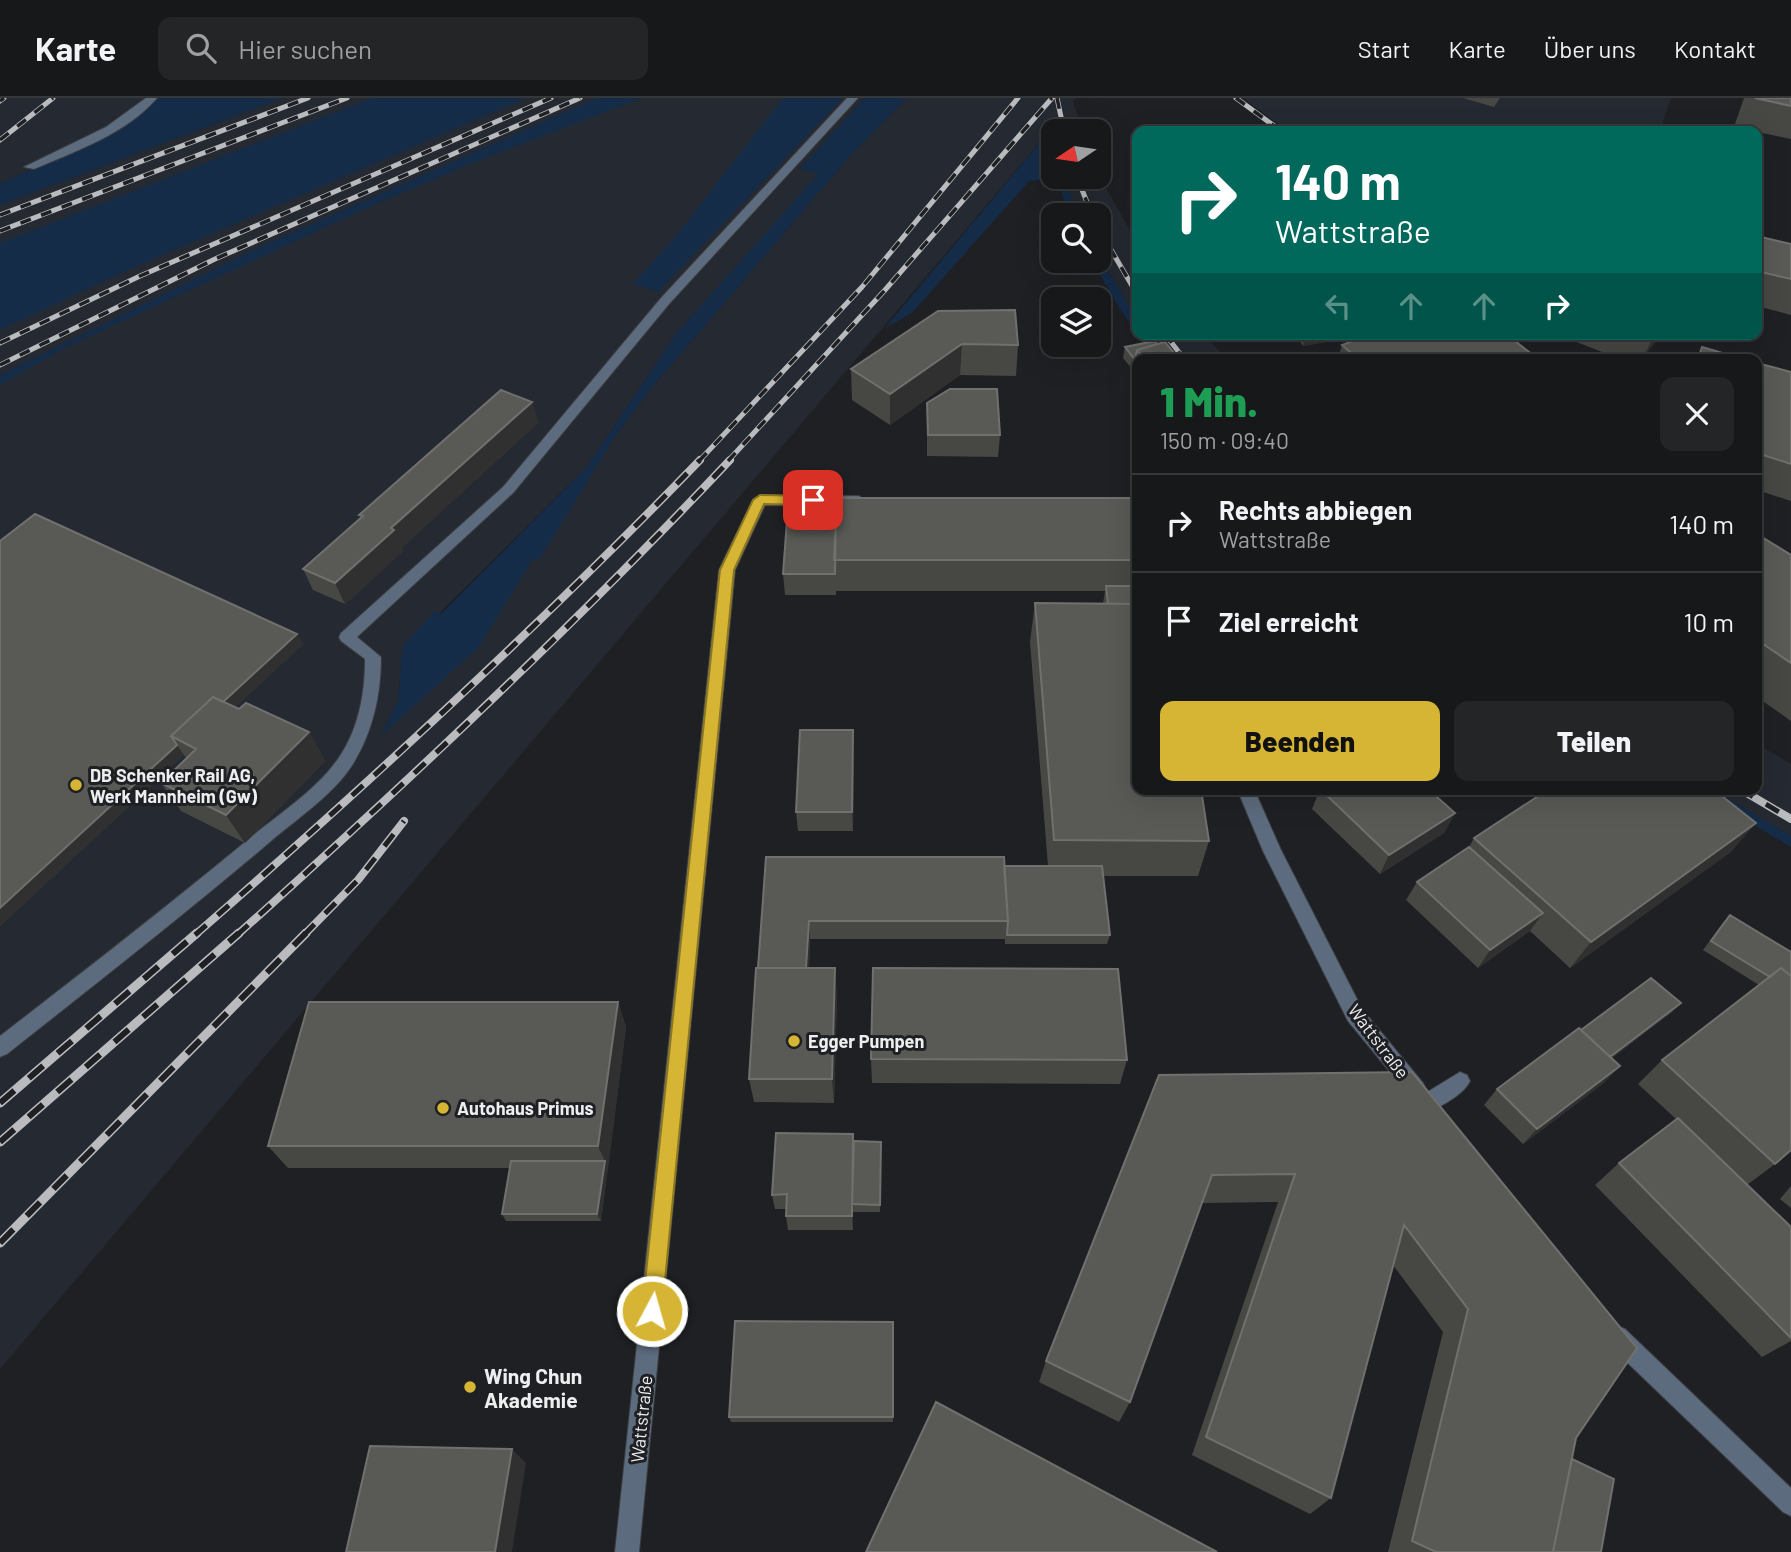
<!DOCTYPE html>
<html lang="de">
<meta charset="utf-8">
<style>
:root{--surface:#16181a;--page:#232527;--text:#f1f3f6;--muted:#9ea0a2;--line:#353739;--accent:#d6b534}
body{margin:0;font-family:Barlow,sans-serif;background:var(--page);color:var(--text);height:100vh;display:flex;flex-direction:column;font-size:26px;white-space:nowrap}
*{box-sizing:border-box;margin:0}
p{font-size:23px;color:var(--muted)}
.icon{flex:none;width:38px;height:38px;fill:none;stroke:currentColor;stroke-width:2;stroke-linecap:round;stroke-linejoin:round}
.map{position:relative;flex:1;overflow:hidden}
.drawer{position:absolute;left:1132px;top:256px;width:630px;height:441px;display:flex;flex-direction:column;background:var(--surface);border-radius:14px;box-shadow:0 7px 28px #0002,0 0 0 2px var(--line)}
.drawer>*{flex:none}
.banner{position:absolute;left:1132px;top:28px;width:630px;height:214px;border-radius:14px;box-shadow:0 7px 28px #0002,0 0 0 2px var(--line);background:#00695c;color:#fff;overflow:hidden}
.needle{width:46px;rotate:257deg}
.buttons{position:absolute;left:1041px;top:21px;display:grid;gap:14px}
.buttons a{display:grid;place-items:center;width:70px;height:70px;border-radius:14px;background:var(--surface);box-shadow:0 7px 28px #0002,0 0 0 2px var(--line);font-size:35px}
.pin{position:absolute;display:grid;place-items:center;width:60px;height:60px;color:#fff;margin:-30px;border-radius:14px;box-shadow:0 4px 10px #0006}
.me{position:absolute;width:77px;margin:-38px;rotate:6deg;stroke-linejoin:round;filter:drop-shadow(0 0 5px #0008)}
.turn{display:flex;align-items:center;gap:24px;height:147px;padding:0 28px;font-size:32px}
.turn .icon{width:91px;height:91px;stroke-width:2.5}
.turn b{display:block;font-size:49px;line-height:60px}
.lanes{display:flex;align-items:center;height:66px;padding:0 28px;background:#0003;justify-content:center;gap:35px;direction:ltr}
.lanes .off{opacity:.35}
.round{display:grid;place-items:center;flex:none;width:74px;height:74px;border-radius:14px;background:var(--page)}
.head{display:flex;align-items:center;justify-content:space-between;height:119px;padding:0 28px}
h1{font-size:42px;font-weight:800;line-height:52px;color:#1e9e55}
.cta{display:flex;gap:14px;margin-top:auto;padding:14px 28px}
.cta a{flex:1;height:80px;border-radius:14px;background:var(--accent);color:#111;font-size:28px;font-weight:800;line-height:80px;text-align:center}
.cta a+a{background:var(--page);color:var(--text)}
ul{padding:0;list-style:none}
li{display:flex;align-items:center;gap:21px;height:98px;padding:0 28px;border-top:2px solid var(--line)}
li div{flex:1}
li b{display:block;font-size:26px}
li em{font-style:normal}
header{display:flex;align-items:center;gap:42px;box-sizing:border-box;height:98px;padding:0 35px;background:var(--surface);border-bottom:2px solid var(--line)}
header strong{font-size:33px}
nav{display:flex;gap:38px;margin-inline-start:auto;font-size:24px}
.search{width:490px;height:63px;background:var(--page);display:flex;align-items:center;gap:18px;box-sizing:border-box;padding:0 24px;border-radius:14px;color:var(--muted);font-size:26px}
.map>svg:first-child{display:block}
.built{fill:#252a32}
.green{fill:#152c49}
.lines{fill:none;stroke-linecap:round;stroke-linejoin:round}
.minor-casing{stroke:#3b3d40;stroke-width:2}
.minor{fill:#5c6b7e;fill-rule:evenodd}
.rail-far2-casing{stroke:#babbbe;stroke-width:5}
.rail-far1-casing{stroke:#babbbe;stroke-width:8}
.rail-casing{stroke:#babbbe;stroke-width:9}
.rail-far2{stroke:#1e2023;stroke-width:3.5;stroke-dasharray:11;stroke-linecap:butt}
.rail-far1{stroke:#1e2023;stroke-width:5;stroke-dasharray:15;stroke-linecap:butt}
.rail{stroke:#1e2023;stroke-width:6;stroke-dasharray:19;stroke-linecap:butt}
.wall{fill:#474744}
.shaded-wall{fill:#2f302f}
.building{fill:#595956;stroke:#70706e;stroke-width:2}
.route{fill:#d6b534;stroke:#8b7622;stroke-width:2}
.poi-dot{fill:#d6b534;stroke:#1e2023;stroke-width:2.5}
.labels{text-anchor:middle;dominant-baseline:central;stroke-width:6;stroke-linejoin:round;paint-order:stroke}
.poi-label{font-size:18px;font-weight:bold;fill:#edeef0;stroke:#1e2023;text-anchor:start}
.street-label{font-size:18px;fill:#edeef0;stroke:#1e2023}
.near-poi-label{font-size:21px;font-weight:bold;fill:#edeef0;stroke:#1e2023;text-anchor:start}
</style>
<header>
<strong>Karte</strong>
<div class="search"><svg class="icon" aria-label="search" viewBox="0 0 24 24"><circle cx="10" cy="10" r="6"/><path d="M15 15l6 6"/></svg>Hier suchen</div>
<nav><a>Start</a><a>Karte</a><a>Über uns</a><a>Kontakt</a></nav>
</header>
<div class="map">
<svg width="1791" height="1454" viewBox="0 0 1791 1454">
<rect width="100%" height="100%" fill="#1e2023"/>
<path class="built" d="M0,0H157L149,9L114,32L0,86Z
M283,0H865L799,71L819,76L675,237L586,370L402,552L398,603L382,636L533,461L616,337L655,286L850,58L907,0H1076L1073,4L1083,33H1054L1052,30L0,1271V107Z
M1243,0H1671L1660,33H1288Z
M1099,77L1137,145V221L1099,159V117H1078L1064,79Z
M1149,236H1203L1227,261H1167Z
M1757,646L1791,666V738L1711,691H1757Z"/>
<path class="green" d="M157,0H283L0,107V86L114,32L149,9Z
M372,0H527L130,171L0,232V145Z
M597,0H642L468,67L365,111L65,250L0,287V277L255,151Z
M783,0H843L658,194L633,186L676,138Z
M865,0H907L850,58L655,286L616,337L539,462L533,461L479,549L381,638L398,603L402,552L406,544L435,513L442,515L586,370L675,237L818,76L799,71Z
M1053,29L1054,79H1064L1078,117H1069L1057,80L1029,83L912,215L885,230Z
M1099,159L1137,221V234L1122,214L1092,163H1099Z
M1711,691L1791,738V749L1711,701Z"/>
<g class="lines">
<defs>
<path id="minor" d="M146,0H157C126,36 76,53 34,71L24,69L106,29Z
M847,0H858L669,206L513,395L357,539L381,559C381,597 373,633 353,666C332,699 293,723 264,749C180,820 93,888 7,956L0,959V938C84,873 168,808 250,740C280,715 318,691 340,658C359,629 365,595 365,561L341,543L339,539L341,535L503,389L661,200Z
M760,397L859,398L866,403L859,408L765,407L735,472L639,1454H615L719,472L753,402Z
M1237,691H1254L1281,752L1362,911L1423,985L1426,991L1424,996L1460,974L1467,977L1470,983C1464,996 1441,1009 1427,1014L1420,1012L1417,1005L1420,999L1409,997L1348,923L1263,753Z
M1617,1228L1625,1231L1791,1390V1418L1783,1414L1609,1247L1606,1239L1609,1231Z"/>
</defs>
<use href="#minor" class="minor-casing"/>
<use href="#minor" class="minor"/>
<defs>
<path id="rail-far2" d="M1057,0L1064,33
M1236,0L1281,33
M0,3L4,0
M0,42L53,0
M1077,79L1092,117
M0,117L308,0
M1099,131L1138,198
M0,133L347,0
M1165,236L1184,261
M0,245L140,178L551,0
M0,267L215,161L580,0
M699,363L862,189L1018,0
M728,363L885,192L1052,0"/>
<path id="rail-far1" d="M1740,691L1791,721
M195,837C369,685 540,528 700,362
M237,837C407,685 574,528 730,362
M304,837L358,782L404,723"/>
<path id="rail" d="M0,1005L197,835
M0,1044L239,835
M0,1145L306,835"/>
</defs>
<use href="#rail-far2" class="rail-far2-casing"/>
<use href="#rail-far1" class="rail-far1-casing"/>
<use href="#rail" class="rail-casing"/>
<use href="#rail-far2" class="rail-far2"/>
<use href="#rail-far1" class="rail-far1"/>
<use href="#rail" class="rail"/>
</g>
<path class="wall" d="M1463,0H1500L1494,9Z
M1744,0H1791V41L1734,29Z
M1757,138L1791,146V217L1757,208Z
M938,213L1018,247L1016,278L960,277L890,327L852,302L851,271Z
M1295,236H1506L1538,261H1338L1342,247L1371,236L1303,248Z
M1556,236H1661L1643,260L1632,261H1620Z
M1157,246L1179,261H1138V278L1123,260L1125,249Z
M1757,265L1791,274V403L1757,392Z
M532,304L538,325L401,450L403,453L345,506L313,492L303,471L361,420L359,417Z
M927,305L1000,337L998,359L927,358Z
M1138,400V691L1209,743L1198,778H1103L1110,837L1107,846H1005V841H810L809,870L837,896L834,1005L754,1004L749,981L766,759L1004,768H1048L1030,544L1035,505L1103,506L1105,493H836V497H785L783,476L836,409Z
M1757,436L1791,457V623L1757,599Z
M0,443L297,536L303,546L235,609L309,634L325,663L245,745L181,713L161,685L186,660L184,657L0,828Z
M854,652L853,733H798L796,714Z
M1320,691L1455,715L1444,735L1380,776L1312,711Z
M1474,740L1732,753L1570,870L1530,833L1478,870L1406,802L1417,784L1469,749Z
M1730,817L1791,854L1775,1066L1747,1087L1791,1129V1243L1762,1259L1595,1087L1619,1065L1676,1021L1638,986L1662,962L1759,887L1703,852L1722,826Z
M618,904L626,929L601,1123H506L502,1116L510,1070H288L268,1048Z
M1672,914L1612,960L1605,984L1523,1046L1484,1007L1497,991L1581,932Z
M871,961L1127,962L1120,986L872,985Z
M1412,974L1576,1340L1572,1361L1601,1454H1388L1443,1234L1393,1167L1331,1400L1310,1416L1192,1357L1278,1104L1202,1105L1130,1304L1119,1324L1039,1284L1046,1263L1159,977Z
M854,1043L881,1044L880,1114H853V1132H788L786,1118V1111H775L772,1097Z
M1791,1088V1110L1780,1101Z
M893,1224V1324H731L729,1319Z"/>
<path class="shaded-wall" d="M1306,236H1372L1303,248Z
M1655,236H1661L1643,260Z
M962,246L960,277L890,327V296Z
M532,304L538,325L401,450L403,453L345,506L335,485L391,430Z
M297,536L303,546L192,649L181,643Z
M853,632L854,652L853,733L852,714Z
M309,634L325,663L245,745L226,717Z
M177,647L184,657L0,828V810Z
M1455,715L1444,735L1380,776L1389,757Z
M1756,725L1732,753L1570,870L1591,844Z
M1543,815L1530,833L1478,870L1490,852Z
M809,823L810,841L808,896L806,878Z
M835,870L837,896L834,1005L832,981Z
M618,904L626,929L608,1070L598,1048Z
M1681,905L1672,914L1594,974L1601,965Z
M1620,968L1605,984L1523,1046L1537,1031Z
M853,1036L854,1051L853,1132L852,1118Z
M605,1063L608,1070L601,1123L597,1116Z
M512,1351L526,1365L512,1454H495Z"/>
<path class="building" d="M1755,0H1791V8Z
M1270,26L1273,30L1280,28L1285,33H1229Z
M1757,138L1791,146V181L1757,173Z
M1015,212L1018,247L962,246L890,296L851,271L938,213Z
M1371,236H1506L1538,261H1358L1342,247Z
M1154,243L1157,246L1137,252L1135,262L1125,249Z
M1165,244L1179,261H1144L1137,252Z
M1702,249L1743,261H1698Z
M1757,265L1791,274V366L1757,355Z
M950,291H997L1000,337H928L927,305Z
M501,292L532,304L391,430L394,432L335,485L303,471L363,418L359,417Z
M837,400H1138V462H834Z
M788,409H836L835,476H783Z
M35,416L297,536L223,604L213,599L171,638L177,647L0,810V443Z
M1757,436L1791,457V565L1757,542Z
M1106,488H1138V506H1108Z
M1035,505L1138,506V691H1201L1209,743L1054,742Z
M213,599L239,611L246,605L309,634L226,717L161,685L196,651L171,638Z
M800,632H853L852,714H796Z
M1320,691H1428L1455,715L1389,757Z
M1549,691H1713L1756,725L1591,844L1474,740Z
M1469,749L1543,815L1490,852L1417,784Z
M766,759H1004L1008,823H809L806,870H758Z
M1004,768H1102L1110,837H1007L1008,823Z
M1730,817L1791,854V878L1781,870L1770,879L1711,843Z
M756,870H835L832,981H749Z
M873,870L1118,871L1127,962L871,961Z
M1781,870L1791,878V1052L1775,1066L1662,962Z
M1651,880L1681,905L1610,959L1581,932Z
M309,904H618L598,1048H268Z
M1579,930L1620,968L1537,1031L1497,991Z
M1412,974L1637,1250L1576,1340L1553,1454H1436L1412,1443L1468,1211L1404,1127L1331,1400L1206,1339L1295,1076L1212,1077L1130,1304L1046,1263L1159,977Z
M1678,1020L1791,1129V1240L1619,1065Z
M776,1035L853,1036L852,1118H786L787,1096L772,1097Z
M854,1043L881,1044L880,1107L852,1106Z
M511,1063H605L597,1116H502Z
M735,1223L893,1224V1319H729Z
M936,1304L1217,1454H866Z
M370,1348L512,1351L495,1454H346Z
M1572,1361L1614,1381L1601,1454H1553Z"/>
<path class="route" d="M760,397L813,398L819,402L813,407L764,406L734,472L662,1213L659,1220L652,1223L645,1220L642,1213L720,472L753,402Z"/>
<g class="poi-dot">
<circle cx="76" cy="687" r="7"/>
<circle cx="794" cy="943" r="7"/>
<circle cx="443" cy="1010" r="7"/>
<circle cx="470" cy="1289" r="7"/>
</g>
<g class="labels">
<g class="poi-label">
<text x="90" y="677">DB Schenker Rail AG,<tspan x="90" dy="21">Werk Mannheim (Gw)</tspan></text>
<text x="808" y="943">Egger Pumpen</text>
<text x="457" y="1010">Autohaus Primus</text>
</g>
<g class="street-label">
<text transform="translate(1379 943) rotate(53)">Wattstraße</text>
<text transform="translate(641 1321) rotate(-84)">Wattstraße</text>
</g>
<g class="near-poi-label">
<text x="484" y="1277">Wing Chun<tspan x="484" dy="24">Akademie</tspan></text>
</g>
</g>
</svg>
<div class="buttons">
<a><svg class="needle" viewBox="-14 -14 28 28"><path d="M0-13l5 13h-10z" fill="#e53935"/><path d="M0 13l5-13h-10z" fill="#9ea0a2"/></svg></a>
<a><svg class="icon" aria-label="search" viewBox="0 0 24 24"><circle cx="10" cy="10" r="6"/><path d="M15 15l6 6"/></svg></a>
<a><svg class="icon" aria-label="layers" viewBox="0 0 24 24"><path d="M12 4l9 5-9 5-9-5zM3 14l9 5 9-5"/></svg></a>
</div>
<div class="pin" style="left:813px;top:402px;background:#d93025"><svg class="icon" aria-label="arrive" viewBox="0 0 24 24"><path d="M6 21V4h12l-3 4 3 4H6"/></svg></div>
<svg class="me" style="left:652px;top:1213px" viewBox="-20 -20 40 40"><circle r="17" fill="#d6b534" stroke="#fff" stroke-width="3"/><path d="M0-11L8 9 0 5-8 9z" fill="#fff"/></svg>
<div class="banner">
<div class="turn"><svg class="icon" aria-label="right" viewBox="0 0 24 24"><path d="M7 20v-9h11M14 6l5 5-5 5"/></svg><div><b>140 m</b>Wattstraße</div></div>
<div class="lanes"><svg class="icon off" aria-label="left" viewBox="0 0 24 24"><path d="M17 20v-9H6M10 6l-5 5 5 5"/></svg><svg class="icon off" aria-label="ahead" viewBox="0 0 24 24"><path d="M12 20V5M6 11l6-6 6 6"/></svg><svg class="icon off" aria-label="ahead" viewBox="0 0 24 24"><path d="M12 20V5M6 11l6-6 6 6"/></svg><svg class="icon" aria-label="right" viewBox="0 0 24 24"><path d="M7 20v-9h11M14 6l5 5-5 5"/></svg></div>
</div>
<section class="drawer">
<div class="head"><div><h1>1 Min.</h1><p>150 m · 09:40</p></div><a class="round"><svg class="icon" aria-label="close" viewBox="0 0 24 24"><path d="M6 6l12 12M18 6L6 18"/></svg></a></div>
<ul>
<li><svg class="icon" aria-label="right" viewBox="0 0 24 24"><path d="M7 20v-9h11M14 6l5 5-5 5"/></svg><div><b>Rechts abbiegen</b><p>Wattstraße</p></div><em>140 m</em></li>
<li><svg class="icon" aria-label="arrive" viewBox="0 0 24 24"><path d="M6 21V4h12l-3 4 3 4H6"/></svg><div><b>Ziel erreicht</b></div><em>10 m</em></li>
</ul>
<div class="cta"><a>Beenden</a><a>Teilen</a></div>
</section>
</div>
